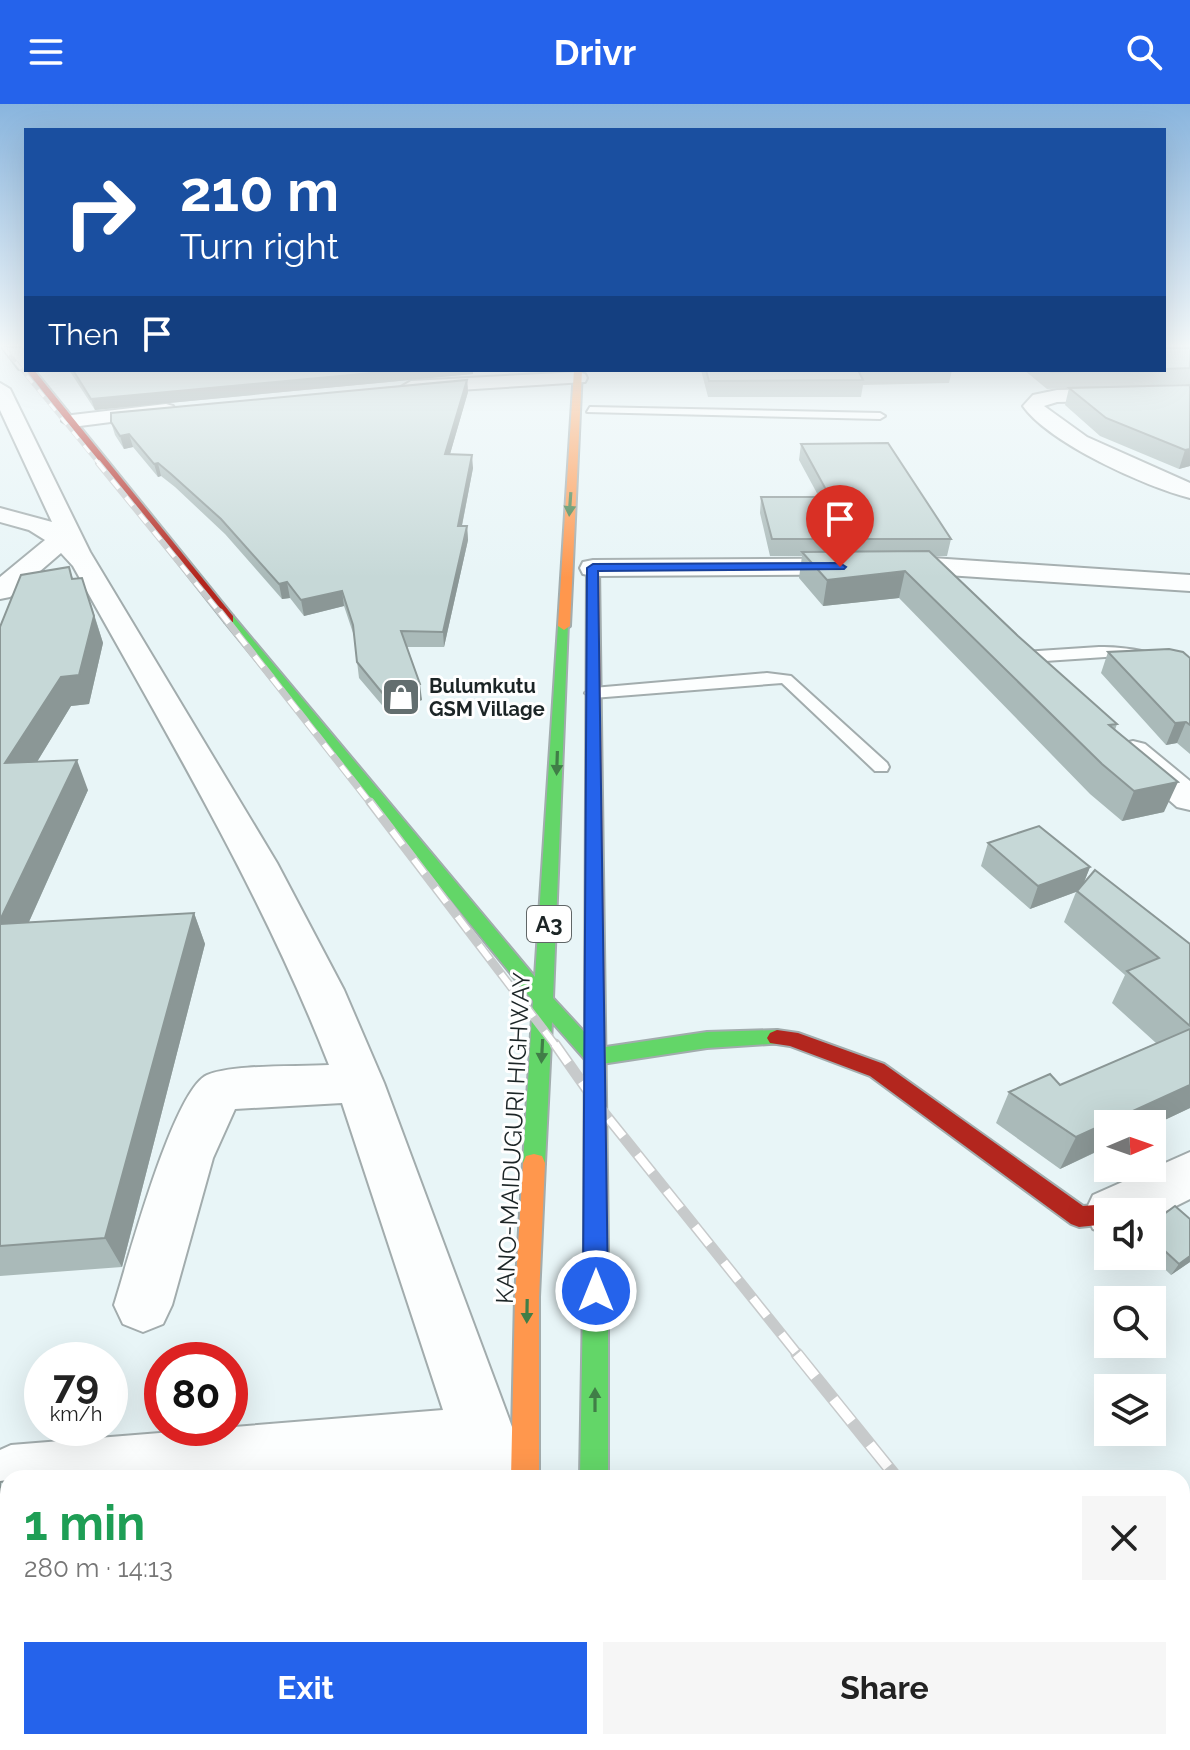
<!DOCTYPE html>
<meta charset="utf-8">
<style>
:root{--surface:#fff;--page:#f6f6f6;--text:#222;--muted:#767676;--accent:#2563eb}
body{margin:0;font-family:Raleway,sans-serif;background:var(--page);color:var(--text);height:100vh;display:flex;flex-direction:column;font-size:30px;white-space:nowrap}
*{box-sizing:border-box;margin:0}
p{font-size:26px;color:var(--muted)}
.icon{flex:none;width:44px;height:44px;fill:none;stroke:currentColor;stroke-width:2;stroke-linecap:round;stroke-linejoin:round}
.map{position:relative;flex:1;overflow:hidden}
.drawer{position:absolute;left:0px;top:1366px;width:1190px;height:280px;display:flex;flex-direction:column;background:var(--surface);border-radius:24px 24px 0 0;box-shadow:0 8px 32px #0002}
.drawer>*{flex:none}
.banner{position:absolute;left:24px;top:24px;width:1142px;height:244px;border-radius:0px;box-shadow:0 8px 32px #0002;background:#1a4fa0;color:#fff;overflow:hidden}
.needle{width:52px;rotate:88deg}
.controls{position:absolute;left:1094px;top:1006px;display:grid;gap:16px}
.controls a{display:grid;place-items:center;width:72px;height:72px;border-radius:0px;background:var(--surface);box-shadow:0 8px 32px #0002;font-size:40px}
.speed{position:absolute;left:24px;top:1238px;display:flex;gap:16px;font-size:40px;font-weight:700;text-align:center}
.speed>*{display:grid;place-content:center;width:104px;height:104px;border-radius:50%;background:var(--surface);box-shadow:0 8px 32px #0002;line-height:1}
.speed small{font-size:20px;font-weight:400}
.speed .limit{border:12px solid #d22;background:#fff;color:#111}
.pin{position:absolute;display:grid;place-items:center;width:68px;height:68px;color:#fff;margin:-82px -34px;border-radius:50% 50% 50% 0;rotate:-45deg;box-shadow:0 0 8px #0007}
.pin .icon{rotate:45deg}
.me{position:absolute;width:88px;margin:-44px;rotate:0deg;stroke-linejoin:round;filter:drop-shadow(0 0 6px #0008)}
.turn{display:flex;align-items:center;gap:28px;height:168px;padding:0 24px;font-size:36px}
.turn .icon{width:104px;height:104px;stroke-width:2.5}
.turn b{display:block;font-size:56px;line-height:68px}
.then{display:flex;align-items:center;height:76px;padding:0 24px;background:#0003;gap:16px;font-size:30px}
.round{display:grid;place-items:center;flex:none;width:84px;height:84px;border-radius:0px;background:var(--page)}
.head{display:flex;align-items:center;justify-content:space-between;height:136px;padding:0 24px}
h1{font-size:48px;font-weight:700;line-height:60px;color:#1e9e55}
.cta{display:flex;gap:16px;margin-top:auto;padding:16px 24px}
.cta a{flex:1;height:92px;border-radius:0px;background:var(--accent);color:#fff;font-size:32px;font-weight:700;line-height:92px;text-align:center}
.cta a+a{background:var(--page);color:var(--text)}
header{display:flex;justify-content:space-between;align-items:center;height:104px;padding:0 24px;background:var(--accent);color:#fff;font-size:36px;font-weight:700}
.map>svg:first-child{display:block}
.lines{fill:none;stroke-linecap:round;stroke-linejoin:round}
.lane-casing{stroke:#a2acad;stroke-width:4}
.street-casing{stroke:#a2acad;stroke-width:4}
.fast-casing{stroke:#a2acad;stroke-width:4}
.slow-casing{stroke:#a2acad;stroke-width:4}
.jam-casing{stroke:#a2acad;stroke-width:4}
.lane{fill:#fcfefe;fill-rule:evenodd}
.street{fill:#fcfefe;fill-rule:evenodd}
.fast{fill:#63d668;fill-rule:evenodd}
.slow{fill:#ff974d;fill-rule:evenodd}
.jam{fill:#b3261e;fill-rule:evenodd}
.rail-far5-casing{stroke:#c7cacb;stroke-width:4}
.rail-far4-casing{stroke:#c7cacb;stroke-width:6}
.rail-far3-casing{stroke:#c7cacb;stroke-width:7}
.rail-far2-casing{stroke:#c7cacb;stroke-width:9}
.rail-far1-casing{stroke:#c7cacb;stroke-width:11}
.rail-casing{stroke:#c7cacb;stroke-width:13}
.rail-far5{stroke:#fff;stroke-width:3;stroke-dasharray:9;stroke-linecap:butt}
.rail-far4{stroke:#fff;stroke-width:4;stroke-dasharray:11;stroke-linecap:butt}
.rail-far3{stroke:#fff;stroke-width:5;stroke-dasharray:14;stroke-linecap:butt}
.rail-far2{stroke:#fff;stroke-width:6;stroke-dasharray:18;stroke-linecap:butt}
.rail-far1{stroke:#fff;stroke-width:8;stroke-dasharray:23;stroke-linecap:butt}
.rail{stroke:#fff;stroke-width:10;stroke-dasharray:29;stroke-linecap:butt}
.wall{fill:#aabab9}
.shaded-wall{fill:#8b9796}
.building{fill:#c6d8d7;stroke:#8b9796;stroke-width:2}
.oneway{fill:#407e47}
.route{fill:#2563eb;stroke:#184099;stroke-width:2}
.labels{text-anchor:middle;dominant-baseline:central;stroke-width:6;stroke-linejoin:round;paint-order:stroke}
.far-poi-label{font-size:20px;font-weight:bold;fill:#1c2526;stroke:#fff;text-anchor:start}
.shield{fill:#fff;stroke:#606667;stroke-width:2}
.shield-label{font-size:22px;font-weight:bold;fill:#1c2526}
.street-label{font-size:24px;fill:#1c2526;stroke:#fff}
</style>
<header><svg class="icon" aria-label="menu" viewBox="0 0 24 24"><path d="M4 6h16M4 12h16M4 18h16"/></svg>Drivr<svg class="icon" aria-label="search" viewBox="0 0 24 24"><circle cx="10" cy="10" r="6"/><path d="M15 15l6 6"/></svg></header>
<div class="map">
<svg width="1190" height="1646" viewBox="0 0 1190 1646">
<rect width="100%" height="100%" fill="#e8f5f7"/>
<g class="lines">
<defs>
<path id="lane" d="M590,303L880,309L885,312L880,315L587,308Z
M1099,543C1131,542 1160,551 1190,560V569L1120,552L1045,557L1018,555L1016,552L1023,548Z
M767,569L791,572L887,659L889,663L887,667H875L782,579L593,594L585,589L593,584Z"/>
<path id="street" d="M3,244H21L26,249L28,266L19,265Z
M578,268L585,270L587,274L585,278L411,289L401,283L411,277Z
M0,279L10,285L90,448L277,759L344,886L384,979L531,1374H465L463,1367L387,1374H8V1405L0,1402V1346L11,1341L443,1306L342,999L235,1005L213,1054L172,1201L163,1220L143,1228L123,1220L114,1201C127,1160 173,986 207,971C233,960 298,963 329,961C261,787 164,626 73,462L61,449L10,493L0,495V473L45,436L29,426L0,418V404L52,418L0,306Z
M1190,283V295L1057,298L1044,302L1087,333L1190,379V394C1146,383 1049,339 1023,302L1033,291L1057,286Z
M166,300L173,302L176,306L173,310L72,323L62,317L72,311Z
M932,454L1190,471V487L932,470L593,472L583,470L580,464L583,458L593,456Z
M1133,637L1145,640L1190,677V706L1177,703L1121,654L1116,647L1121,640Z
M1190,1048V1095L1152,1114V1108H1108V1130L1093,1125L1085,1108L1093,1091Z"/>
<path id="fast" d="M225,512H233L535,873L558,522L568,519L553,894L599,944L707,928L777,926L784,929L787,934L784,939L707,944L595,961L588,959L552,918L545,1059L542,1066L534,1068L526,1066L523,1059L533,897L225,518Z
M596,1131L604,1134L608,1142V1374H580L584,1142L588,1134Z"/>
<path id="slow" d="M574,266H582L570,522L564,526L558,522Z
M593,461L599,464L608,1142L604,1150L596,1153L588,1150L584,1142L587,464Z
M534,1050L542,1052L545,1059L539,1193V1374H511L515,1193L523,1059L526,1052Z
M493,1638H525L524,1646H492Z"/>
<path id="jam" d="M26,266H34L233,512V518H225Z
M777,926L798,929L884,960L1083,1102L1108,1100L1116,1103L1119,1108H1108V1120L1079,1123L1071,1120L870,972L790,942L770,939L767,934L770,929Z
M577,1638H609V1646H577Z"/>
</defs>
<use href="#lane" class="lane-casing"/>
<use href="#street" class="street-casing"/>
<use href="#fast" class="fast-casing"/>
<use href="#slow" class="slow-casing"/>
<use href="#jam" class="jam-casing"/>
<use href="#lane" class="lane"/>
<use href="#street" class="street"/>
<use href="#fast" class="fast"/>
<use href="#slow" class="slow"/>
<use href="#jam" class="jam"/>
<defs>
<path id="rail-far5" d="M4,244L100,361"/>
<path id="rail-far4" d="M98,359L221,510"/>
<path id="rail-far3" d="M220,508L371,700"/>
<path id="rail-far2" d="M370,698L556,942"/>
<path id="rail-far1" d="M555,940L597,1000L799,1252"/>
<path id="rail" d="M797,1250L897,1374
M1109,1638L1115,1646"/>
</defs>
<use href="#rail-far5" class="rail-far5-casing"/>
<use href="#rail-far4" class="rail-far4-casing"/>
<use href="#rail-far3" class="rail-far3-casing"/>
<use href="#rail-far2" class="rail-far2-casing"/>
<use href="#rail-far1" class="rail-far1-casing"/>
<use href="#rail" class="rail-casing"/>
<use href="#rail-far5" class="rail-far5"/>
<use href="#rail-far4" class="rail-far4"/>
<use href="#rail-far3" class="rail-far3"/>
<use href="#rail-far2" class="rail-far2"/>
<use href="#rail-far1" class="rail-far1"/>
<use href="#rail" class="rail"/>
</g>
<path class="wall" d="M1164,244H1190V280L1104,283L1190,281V362L1179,365L1100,332L1065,301L1069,284L1047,285L1024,266H1164Z
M69,266H499L473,267V270L95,306Z
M701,266H952L949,279L863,281L861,293H708Z
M467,276L468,288L450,350L473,364L462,422H467L468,436L444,543H406L422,596L387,607L359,574L354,532L344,502L304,512L290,494L282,495L225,430L175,383L161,372L158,373L133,343L124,345L115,331L111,318Z
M801,340L951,435L947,452H935L1018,532L1117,620L1115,626L1164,708L1122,717L1090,690L899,494L823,502L799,474L802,452H770L760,409L761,393H819L799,356Z
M69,463L73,475L91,500L103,539L89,600L71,602L37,658L88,686L29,818L194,809L205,840L122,1163L0,1172V523Z
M1108,548L1190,554V650L1177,639L1166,641L1101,569Z
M988,739L1090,763L1084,778L1190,840V1004L1060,1065L996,1019L1009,988L1060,981L1156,939L1112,899L1125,871L1064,818L1076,788L1030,805L981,762Z
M1190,1115V1158L1171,1171L1151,1152L1152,1119Z"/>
<path class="shaded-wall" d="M404,266H473V270L95,306L91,295Z
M467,276L468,288L446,364L445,350Z
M129,330L133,343L124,345L120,332Z
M1190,345V362L1179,365L1185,346Z
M472,351L473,364L459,436L458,422Z
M158,359L161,372L158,373L154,360Z
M467,422L468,436L444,543L443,528Z
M905,467L899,494L823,502L827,476Z
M82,474L103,539L89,600L71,602L18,689L5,659L61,573Z
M287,478L290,494L282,495L279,480Z
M342,487L344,502L304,512L301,496Z
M420,580L422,596L387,607L384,591Z
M1186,618L1177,639L1166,641L1175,619Z
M77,656L88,686L14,851L0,823V816Z
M1178,678L1164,708L1122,717L1134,687Z
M1090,763L1081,786L1030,805L1038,782Z
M194,809L205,840L122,1163L105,1134Z
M1190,981V1004L1152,1022V1020H1108V1042L1060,1065L1076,1033Z
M1190,1152V1158L1171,1171L1179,1160Z
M8,1410V1516L0,1545V1437Z"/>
<path class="building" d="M1164,244H1190V264L1164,265Z
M73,266H404L91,295Z
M706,266H858L863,276L709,277Z
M1048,266H1124L1051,268Z
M467,276L445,350L472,351L458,422H467L443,528L401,527L420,580L384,591L357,558L353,521L342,487L301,496L287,478L279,480L221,415L171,370L158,359L154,360L129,330L120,332L111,318V309Z
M1190,281V345L1185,346L1106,314L1069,284Z
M888,339L951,435H772L761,393H830L801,340Z
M929,447L1018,532L1117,620L1109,621L1178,678L1134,687L1102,660L905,467L827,476L802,448Z
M69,463L72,475L82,474L94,512L79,571L61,573L5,659L77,656L0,816V523L21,471Z
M1169,545L1183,548L1190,554V621L1186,618L1175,619L1108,548Z
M1039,722L1090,763L1038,782L988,739Z
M1095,766L1190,840V922L1127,867L1159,854L1077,787Z
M194,809L105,1134L0,1142V820Z
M1190,925V981L1076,1033L1009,988L1050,970L1060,981Z
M1175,1102L1190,1115V1152L1179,1160L1152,1135V1119Z
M8,1377V1410L0,1437V1378Z"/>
<defs><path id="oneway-solid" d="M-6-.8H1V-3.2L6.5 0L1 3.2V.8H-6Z" transform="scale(2)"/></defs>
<g class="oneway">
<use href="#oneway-solid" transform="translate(570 400) rotate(94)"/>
<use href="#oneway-solid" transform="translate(557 659) rotate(92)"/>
<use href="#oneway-solid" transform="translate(542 947) rotate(93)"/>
<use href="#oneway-solid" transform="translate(527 1207) rotate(91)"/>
<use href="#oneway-solid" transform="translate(595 1296) rotate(-90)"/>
</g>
<linearGradient id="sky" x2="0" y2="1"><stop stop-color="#89b5de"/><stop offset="0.51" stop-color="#f5fafb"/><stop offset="1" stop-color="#f5fafb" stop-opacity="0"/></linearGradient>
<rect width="1190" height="474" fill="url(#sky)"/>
<path class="route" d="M840,459L846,463L844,465L598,467L608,1187L604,1195L596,1198L587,1195L583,1187L587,464L593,460Z"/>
<defs>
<symbol id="shop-square" viewBox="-11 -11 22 22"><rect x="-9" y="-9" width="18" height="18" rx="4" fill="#636e6f" stroke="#fff"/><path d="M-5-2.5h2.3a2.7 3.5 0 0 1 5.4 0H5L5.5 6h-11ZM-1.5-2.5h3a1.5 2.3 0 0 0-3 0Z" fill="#fff"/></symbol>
</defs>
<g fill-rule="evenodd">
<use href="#shop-square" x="379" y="571" width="44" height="44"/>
</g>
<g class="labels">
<g class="far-poi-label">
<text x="429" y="582">Bulumkutu<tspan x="429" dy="23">GSM Village</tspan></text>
</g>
<rect class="shield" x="527" y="802" width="44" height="36" rx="6"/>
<g class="shield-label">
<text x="549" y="820">A3</text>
</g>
<g class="street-label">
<text transform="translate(513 1034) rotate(-87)">KANO-MAIDUGURI HIGHWAY</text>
</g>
</g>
</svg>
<div class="controls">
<a><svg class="needle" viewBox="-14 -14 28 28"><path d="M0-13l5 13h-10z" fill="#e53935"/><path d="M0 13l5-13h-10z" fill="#767676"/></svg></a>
<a><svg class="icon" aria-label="sound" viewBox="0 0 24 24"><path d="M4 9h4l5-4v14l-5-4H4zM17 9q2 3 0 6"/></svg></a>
<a><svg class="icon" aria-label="search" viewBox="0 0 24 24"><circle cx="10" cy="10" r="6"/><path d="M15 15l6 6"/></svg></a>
<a><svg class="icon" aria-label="layers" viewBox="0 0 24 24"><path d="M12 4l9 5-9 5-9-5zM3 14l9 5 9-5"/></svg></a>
</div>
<div class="speed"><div>79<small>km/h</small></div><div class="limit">80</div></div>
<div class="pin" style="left:840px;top:463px;background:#d93025"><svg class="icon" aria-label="arrive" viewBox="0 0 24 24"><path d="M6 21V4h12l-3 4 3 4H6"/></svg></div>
<svg class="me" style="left:596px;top:1187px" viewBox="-20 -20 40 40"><circle r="17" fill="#2563eb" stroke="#fff" stroke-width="3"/><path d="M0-11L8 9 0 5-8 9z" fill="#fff"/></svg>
<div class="banner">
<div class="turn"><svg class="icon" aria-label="right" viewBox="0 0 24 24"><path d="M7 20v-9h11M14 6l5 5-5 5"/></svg><div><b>210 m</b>Turn right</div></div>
<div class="then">Then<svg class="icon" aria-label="arrive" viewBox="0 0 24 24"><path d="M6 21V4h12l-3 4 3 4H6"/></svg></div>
</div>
<section class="drawer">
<div class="head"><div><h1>1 min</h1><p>280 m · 14:13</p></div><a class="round"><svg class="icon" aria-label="close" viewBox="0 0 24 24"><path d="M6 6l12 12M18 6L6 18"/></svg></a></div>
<div class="cta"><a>Exit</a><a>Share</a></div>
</section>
</div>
